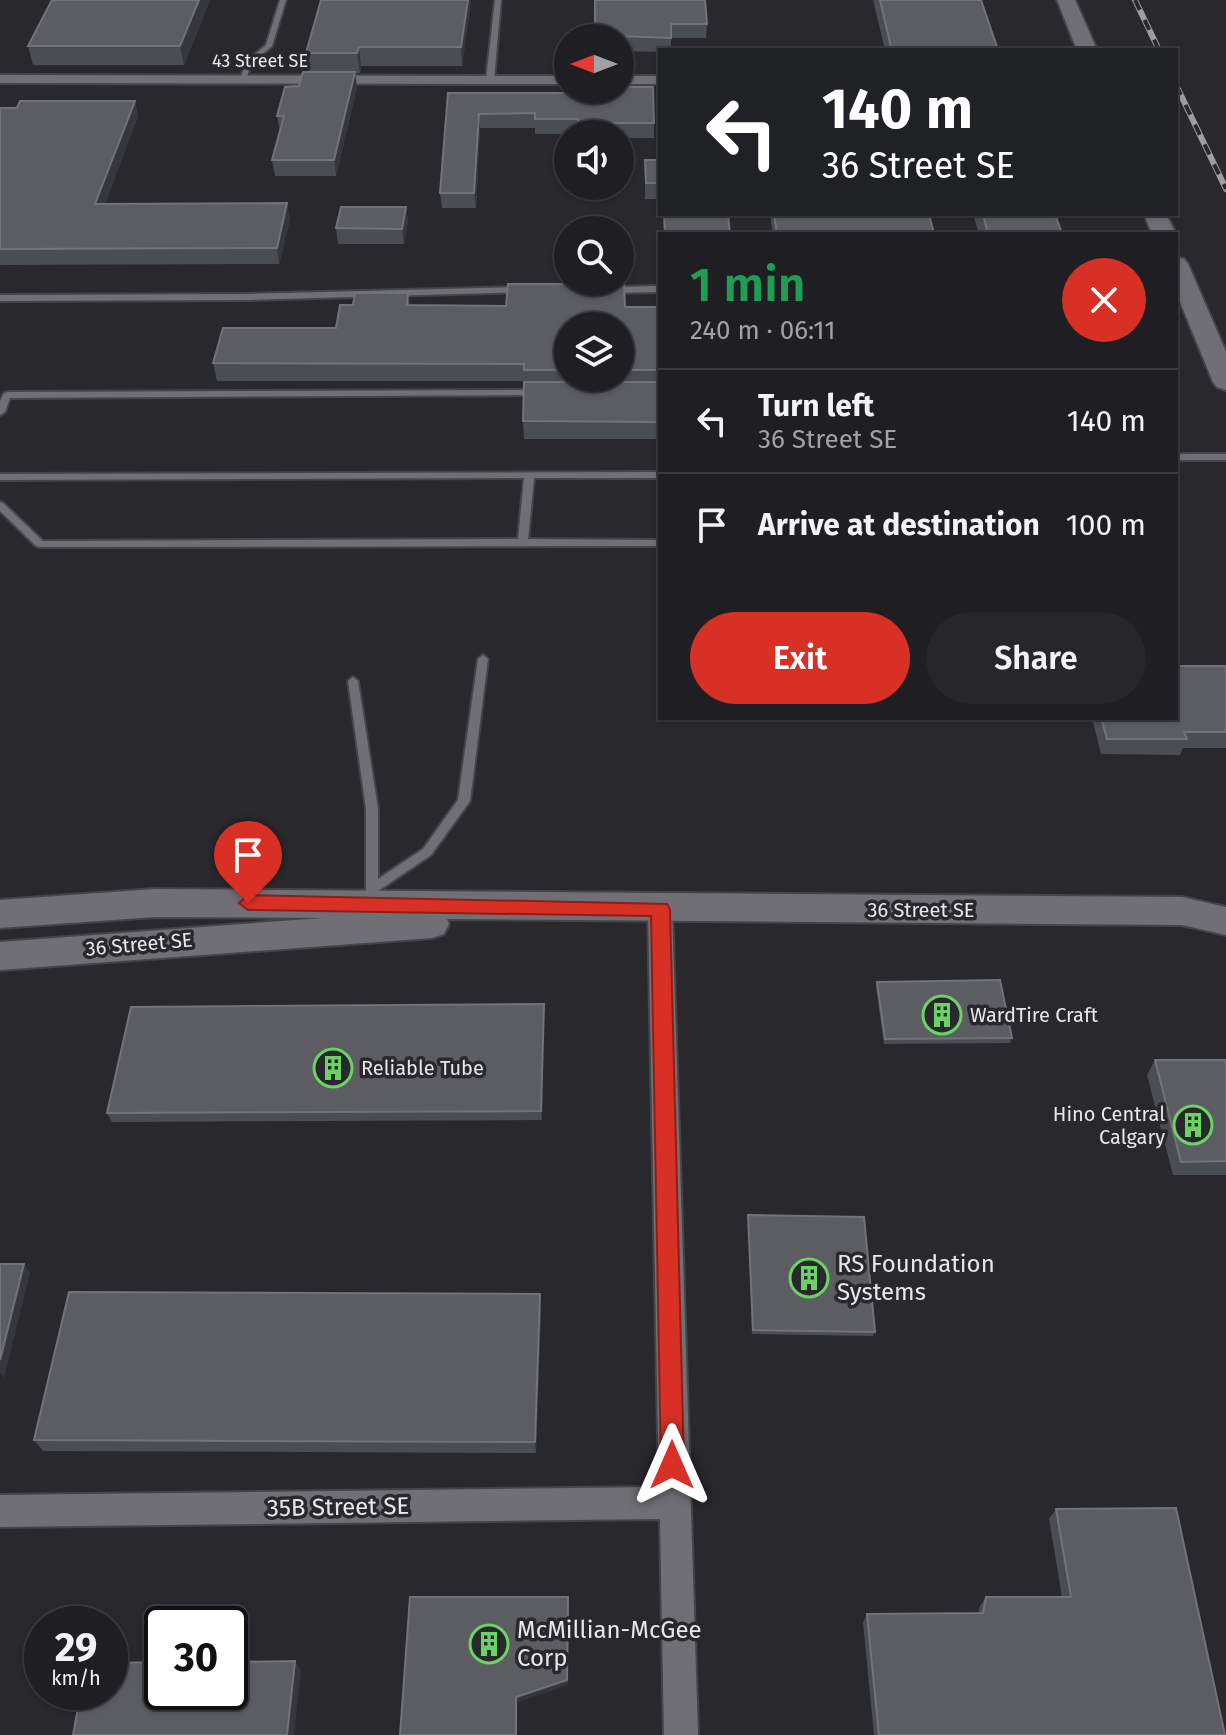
<!DOCTYPE html>
<meta charset="utf-8">
<style>
:root{--surface:#1f1e22;--page:#27272a;--text:#f1f3f6;--muted:#a1a2a5;--line:#3c3c40;--accent:#d93025}
body{margin:0;font-family:"Fira Sans",sans-serif;background:var(--page);color:var(--text);height:100vh;display:flex;flex-direction:column;font-size:30px;white-space:nowrap}
*{box-sizing:border-box;margin:0}
p{font-size:26px;color:var(--muted)}
.icon{flex:none;width:44px;height:44px;fill:none;stroke:currentColor;stroke-width:2;stroke-linecap:round;stroke-linejoin:round}
.map{position:relative;flex:1;overflow:hidden}
.drawer{position:absolute;left:658px;top:232px;width:520px;height:488px;display:flex;flex-direction:column;background:var(--surface);border-radius:0px;box-shadow:0 2px 6px #0004,0 0 0 2px var(--line)}
.drawer>*{flex:none}
.hud{position:absolute;left:658px;top:48px;width:520px;height:168px;border-radius:0px;box-shadow:0 2px 6px #0004,0 0 0 2px var(--line);background:#202124;color:#fff;overflow:hidden}
.needle{width:52px;rotate:270deg}
.controls{position:absolute;left:554px;top:24px;display:grid;gap:16px}
.controls a{display:grid;place-items:center;width:80px;height:80px;border-radius:50%;background:var(--surface);box-shadow:0 2px 6px #0004,0 0 0 2px var(--line);font-size:40px}
.speed{position:absolute;left:24px;top:1606px;display:flex;gap:16px;font-size:40px;font-weight:700;text-align:center}
.speed>*{display:grid;place-content:center;width:104px;height:104px;border-radius:50%;background:var(--surface);box-shadow:0 2px 6px #0004,0 0 0 2px var(--line);line-height:1}
.speed small{font-size:20px;font-weight:400}
.speed .limit{border:4px solid #111;border-radius:12px;background:#fff;color:#111}
.pin{position:absolute;display:grid;place-items:center;width:68px;height:68px;color:#fff;margin:-82px -34px;border-radius:50% 50% 50% 0;rotate:-45deg;box-shadow:0 0 8px #0007}
.pin .icon{rotate:45deg}
.me{position:absolute;width:88px;margin:-44px;rotate:0deg;stroke-linejoin:round;filter:drop-shadow(0 0 6px #0008)}
.turn{display:flex;align-items:center;gap:28px;height:168px;padding:0 32px;font-size:36px}
.turn .icon{width:104px;height:104px;stroke-width:2.5}
.turn b{display:block;font-size:56px;line-height:68px}
.round{display:grid;place-items:center;flex:none;width:84px;height:84px;border-radius:42px;background:var(--page)}
.headline{display:flex;align-items:center;justify-content:space-between;height:136px;padding:0 32px}
h1{font-size:48px;font-weight:600;line-height:60px;color:#1e9e55}
.action{display:flex;gap:16px;margin-top:auto;padding:16px 32px}
.action a{flex:1;height:92px;border-radius:48px;background:var(--accent);color:#fff;font-size:32px;font-weight:600;line-height:92px;text-align:center}
.action a+a{background:var(--page);color:var(--text)}
ul{padding:0;list-style:none}
li{display:flex;align-items:center;gap:24px;height:104px;padding:0 32px;border-top:2px solid var(--line)}
li div{flex:1}
li b{display:block;font-size:30px}
li em{font-style:normal}
.map>svg:first-child{display:block}
.lines{fill:none;stroke-linecap:round;stroke-linejoin:round}
.lane-casing{stroke:#454549;stroke-width:4}
.street-casing{stroke:#454549;stroke-width:4}
.secondary-casing{stroke:#454549;stroke-width:4}
.lane{fill:#706f75;fill-rule:evenodd}
.street{fill:#706f75;fill-rule:evenodd}
.secondary{fill:#706f75;fill-rule:evenodd}
.rail-casing{stroke:#9e9ea2;stroke-width:6}
.rail{stroke:#29282d;stroke-width:4;stroke-dasharray:11;stroke-linecap:butt}
.wall{fill:#4a4d52;fill-rule:evenodd}
.shaded-wall{fill:#36373c}
.building{fill:#5b5d62;stroke:#717378;stroke-width:2}
.route{fill:#d93025;stroke:#8d1f18;stroke-width:2}
.labels{text-anchor:middle;dominant-baseline:central;stroke-width:7;stroke-linejoin:round;paint-order:stroke}
.far-street-label{font-size:18px;fill:#e8e8eb;stroke:#29282d}
.street-label{font-size:20px;fill:#e8e8eb;stroke:#29282d}
.poi-label{font-size:20px;fill:#e8e8eb;stroke:#29282d;text-anchor:start}
.near-poi-label{font-size:24px;fill:#e8e8eb;stroke:#29282d;text-anchor:start}
.near-street-label{font-size:24px;fill:#e8e8eb;stroke:#29282d}
</style>
<div class="map">
<svg width="1226" height="1735" viewBox="0 0 1226 1735">
<rect width="100%" height="100%" fill="#29282d"/>
<g class="lines">
<defs>
<path id="lane" d="M280,0H286L272,46L252,63L245,81H239L247,61L266,45Z
M495,0H501L494,80L490,82L486,80Z
M660,286V292L611,293L607,290L611,287Z
M521,287L524,288V292L248,300L0,301V295L248,294Z
M538,390L543,393L541,395L10,398L5,412L0,415V401L4,393L7,392Z
M1176,454H1226V460H1176Z
M660,472V478H534L528,539L660,540V546L40,547L36,546L0,511V502L3,503L43,541L518,539L524,478L0,480V474Z
M483,655L488,659L470,801L431,855L378,891L376,895H368L366,892V809L348,681L353,677L358,681L378,809V879L423,849L458,800L478,659Z"/>
<path id="street" d="M0,75L568,76V84L0,83Z
M620,76H660V84H620Z
M660,899L669,902L672,909L698,1735H664L660,1519L0,1527V1495L659,1487L648,909L651,902Z"/>
<path id="secondary" d="M1057,0H1075L1097,50H1077Z
M1144,214H1166L1176,234H1152Z
M1176,257L1184,259L1188,264L1226,352V390L1217,387L1213,382L1176,292Z
M155,889L1182,897L1226,907V935L1182,925L447,919L449,924L444,934L432,938L0,970V942L322,918L155,917L0,928V900Z"/>
</defs>
<use href="#lane" class="lane-casing"/>
<use href="#street" class="street-casing"/>
<use href="#secondary" class="secondary-casing"/>
<use href="#lane" class="lane"/>
<use href="#street" class="street"/>
<use href="#secondary" class="secondary"/>
<defs>
<path id="rail" d="M1135,0L1159,50
M1176,85L1226,189"/>
</defs>
<use href="#rail" class="rail-casing"/>
<use href="#rail" class="rail"/>
</g>
<path class="wall" d="M210,0L184,65H33L28,46Z
M471,0L462,66H361L360,73H355L357,87L336,176H275L272,160L280,131L277,116L309,72L306,53Z
M595,0L707,24L706,38H671V50H660V52L620,51V38H595Z
M873,0H981L997,47L996,50H885Z
M448,93L654,123V138H620V134H535V128H480L476,208H442L440,193Z
M135,101L138,116L105,204L287,203L290,219L279,264L0,265V108Z
M645,160H660V199H645Z
M406,207L408,222L404,244H338L336,228Z
M770,214H929L934,234H773Z
M973,214H1055L1062,234H979Z
M408,293L410,305L660,307V439H524L523,421L525,381H217L213,363L336,328L353,305ZM568,326H620V378H568Z
M1226,666V748H1183L1180,755L1101,754L1092,718H1176Z
M877,982L1012,1038L1010,1043L884,1044L876,987Z
M544,1004L542,1120L112,1122L107,1113Z
M1155,1060H1226V1175H1173L1147,1075Z
M748,1215L875,1332L873,1336L752,1334Z
M541,1306L536,1453L43,1451L34,1440Z
M1056,1509L1225,1735H874L863,1623L867,1614L978,1613L980,1606L986,1597H1062L1049,1519Z"/>
<path class="shaded-wall" d="M199,0H210L184,65L180,46Z
M468,0H471L462,66L461,47Z
M359,47L361,66L360,73L357,53Z
M355,72L357,87L336,176L334,160Z
M135,101L138,116L99,220L95,204Z
M479,114L480,128L476,208L474,193Z
M287,203L290,219L279,264L277,248Z
M406,207L408,222L404,244L402,229Z
M544,1004V1014L542,1120L541,1111Z
M24,1264L30,1273L4,1378L0,1373V1360Z
M540,1294L541,1306L536,1453L535,1442Z
M569,1603L568,1685L518,1702L517,1735H516V1697Z
M295,1661L301,1670L294,1735H287Z"/>
<path class="building" d="M52,0H199L180,46H28Z
M321,0H468L461,47H359L357,53H306Z
M595,0H705L707,24H671V38L595,35Z
M880,0H981L997,47H891Z
M303,72H355L334,160H272L284,116H277L285,87L299,86Z
M620,87H653L654,123H578V119H535V113L479,114L474,193H440L448,93H575V90H620Z
M20,101H135L95,204L287,203L277,248L0,249V108H17Z
M645,160H660V183H646Z
M341,207H406L402,229L336,228Z
M664,214H728L730,234H665Z
M774,214H929L934,234H777Z
M983,214H1055L1062,234H988Z
M508,284H624L625,307H660V370H620V326H568V370H524V364L213,363L223,328H336L340,305H353L355,293H408L407,305L506,306Z
M524,382H660V422L523,421Z
M1176,666H1226V732H1184L1187,739H1107L1101,718H1176Z
M1000,980L1012,1038L885,1039L877,982Z
M544,1004L541,1111L107,1113L131,1007Z
M1155,1060H1226V1161L1181,1162Z
M748,1215L864,1217L875,1332L753,1330Z
M0,1264H24L0,1360Z
M69,1292L540,1294L535,1442L34,1440Z
M1176,1508L1225,1735H879L867,1614L983,1613L986,1597H1071L1056,1509Z
M410,1597H568L567,1680L516,1697V1735H400Z
M295,1661L287,1735H73L81,1692H110V1663L162,1662V1692H230V1662Z"/>
<path class="route" d="M248,895L667,904L670,909L684,1465L681,1474L672,1477L664,1474L661,1465L651,916L248,910L239,903Z"/>
<defs>
<symbol id="building-ring" viewBox="-11 -11 22 22"><circle r="9.5" fill="#29282d" stroke="#6ad363" stroke-width="1.5"/><path d="M-4-6H4V6H1V3H-1V6H-4ZM-2.5-4.3h1.7v1.8h-1.7ZM.8-4.3h1.7v1.8H.8ZM-2.5-1h1.7V.8h-1.7ZM.8-1h1.7V.8H.8Z" fill="#6ad363"/></symbol>
</defs>
<g fill-rule="evenodd">
<use href="#building-ring" x="920" y="993" width="44" height="44"/>
<use href="#building-ring" x="311" y="1046" width="44" height="44"/>
<use href="#building-ring" x="1171" y="1103" width="44" height="44"/>
<use href="#building-ring" x="787" y="1256" width="44" height="44"/>
<use href="#building-ring" x="467" y="1622" width="44" height="44"/>
</g>
<g class="labels">
<g class="far-street-label">
<text x="260" y="61">43 Street SE</text>
</g>
<g class="street-label">
<text x="921" y="910">36 Street SE</text>
<text transform="translate(139 944) rotate(-5)">36 Street SE</text>
</g>
<g class="poi-label">
<text x="970" y="1015">WardTire Craft</text>
<text x="361" y="1068">Reliable Tube</text>
<text x="1165" y="1114" text-anchor="end">Hino Central<tspan x="1165" dy="23">Calgary</tspan></text>
</g>
<g class="near-poi-label">
<text x="837" y="1264">RS Foundation<tspan x="837" dy="28">Systems</tspan></text>
<text x="517" y="1630">McMillian-McGee<tspan x="517" dy="28">Corp</tspan></text>
</g>
<g class="near-street-label">
<text transform="translate(338 1507) rotate(-1)">35B Street SE</text>
</g>
</g>
</svg>
<div class="controls">
<a><svg class="needle" viewBox="-14 -14 28 28"><path d="M0-13l5 13h-10z" fill="#e53935"/><path d="M0 13l5-13h-10z" fill="#a1a2a5"/></svg></a>
<a><svg class="icon" aria-label="sound" viewBox="0 0 24 24"><path d="M4 9h4l5-4v14l-5-4H4zM17 9q2 3 0 6"/></svg></a>
<a><svg class="icon" aria-label="search" viewBox="0 0 24 24"><circle cx="10" cy="10" r="6"/><path d="M15 15l6 6"/></svg></a>
<a><svg class="icon" aria-label="layers" viewBox="0 0 24 24"><path d="M12 4l9 5-9 5-9-5zM3 14l9 5 9-5"/></svg></a>
</div>
<div class="speed"><div>29<small>km/h</small></div><div class="limit">30</div></div>
<div class="pin" style="left:248px;top:903px;background:#d93025"><svg class="icon" aria-label="arrive" viewBox="0 0 24 24"><path d="M6 21V4h12l-3 4 3 4H6"/></svg></div>
<svg class="me" style="left:672px;top:1465px" viewBox="-20 -20 40 40"><path d="M0-17L14 15 0 8-14 15z" fill="#d93025" stroke="#fff" stroke-width="4"/></svg>
<div class="hud">
<div class="turn"><svg class="icon" aria-label="left" viewBox="0 0 24 24"><path d="M17 20v-9H6M10 6l-5 5 5 5"/></svg><div><b>140 m</b>36 Street SE</div></div>
</div>
<section class="drawer">
<div class="headline"><div><h1>1 min</h1><p>240 m · 06:11</p></div><a class="round" style="background:#d93025;color:#fff"><svg class="icon" aria-label="close" viewBox="0 0 24 24"><path d="M6 6l12 12M18 6L6 18"/></svg></a></div>
<ul>
<li><svg class="icon" aria-label="left" viewBox="0 0 24 24"><path d="M17 20v-9H6M10 6l-5 5 5 5"/></svg><div><b>Turn left</b><p>36 Street SE</p></div><em>140 m</em></li>
<li><svg class="icon" aria-label="arrive" viewBox="0 0 24 24"><path d="M6 21V4h12l-3 4 3 4H6"/></svg><div><b>Arrive at destination</b></div><em>100 m</em></li>
</ul>
<div class="action"><a>Exit</a><a>Share</a></div>
</section>
</div>
